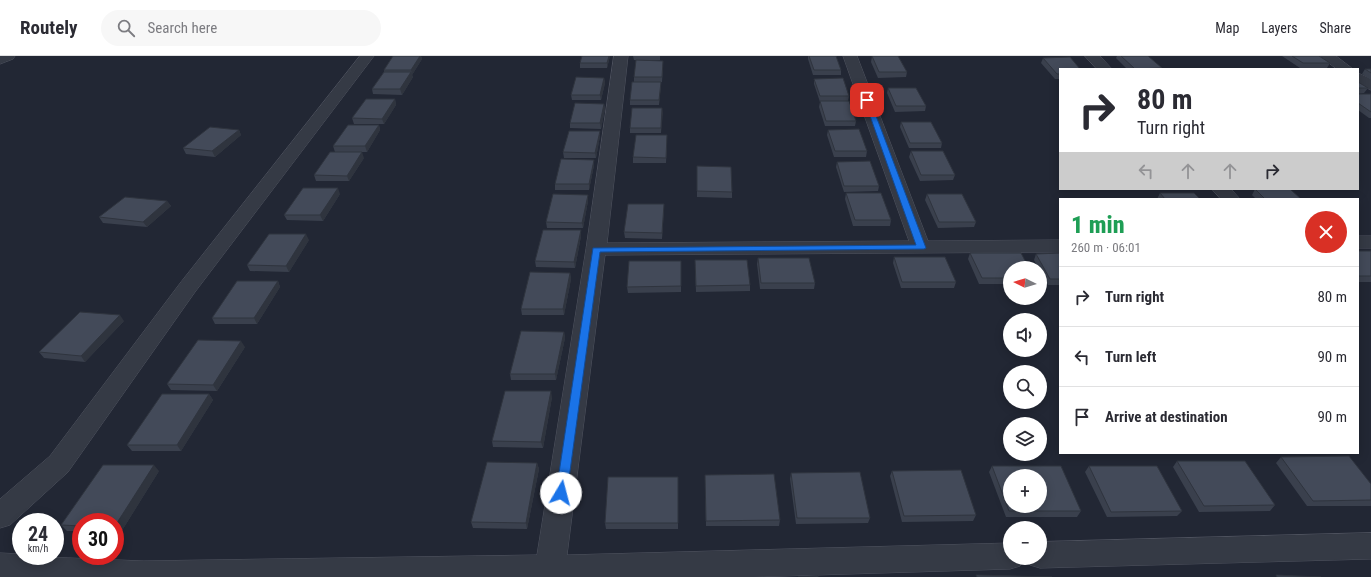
<!DOCTYPE html>
<meta charset="utf-8">
<style>
:root{--surface:#fff;--page:#f7f7f7;--text:#2b2b33;--muted:#7c7c81;--line:#e1e1e2}
body{margin:0;font-family:"Roboto Condensed",sans-serif;background:var(--page);color:var(--text);height:100vh;display:flex;flex-direction:column;font-size:15px;white-space:nowrap}
*{box-sizing:border-box;margin:0}
p{font-size:13px;color:var(--muted)}
.icon{flex:none;width:22px;height:22px;fill:none;stroke:currentColor;stroke-width:2;stroke-linecap:round;stroke-linejoin:round}
.map{position:relative;flex:1;overflow:hidden}
.drawer{position:absolute;left:1059px;top:142px;width:300px;height:256px;display:flex;flex-direction:column;background:var(--surface);border-radius:0px;box-shadow:0 2px 10px #0003}
.drawer>*{flex:none}
.guide{position:absolute;left:1059px;top:12px;width:300px;height:122px;border-radius:0px;box-shadow:0 2px 10px #0003;background:#fff;color:var(--text);overflow:hidden}
.needle{width:26px;rotate:275deg}
.fabs{position:absolute;left:1003px;top:205px;display:grid;gap:8px}
.fabs a{display:grid;place-items:center;width:44px;height:44px;border-radius:50%;background:var(--surface);box-shadow:0 2px 10px #0003;font-size:20px}
.speed{position:absolute;left:12px;top:457px;display:flex;gap:8px;font-size:20px;font-weight:700;text-align:center}
.speed>*{display:grid;place-content:center;width:52px;height:52px;border-radius:50%;background:var(--surface);box-shadow:0 2px 10px #0003;line-height:1}
.speed small{font-size:10px;font-weight:400}
.speed .limit{border:6px solid #d22;background:#fff;color:#111}
.pin{position:absolute;display:grid;place-items:center;width:34px;height:34px;color:#fff;margin:-17px;border-radius:8px;box-shadow:0 2px 6px #0006}
.me{position:absolute;width:44px;margin:-22px;rotate:8deg;stroke-linejoin:round;filter:drop-shadow(0 0 3px #0008)}
.turn{display:flex;align-items:center;gap:14px;height:84px;padding:0 12px;font-size:18px}
.turn .icon{width:52px;height:52px;stroke-width:2.5}
.turn b{display:block;font-size:28px;line-height:34px}
.lanes{display:flex;align-items:center;height:38px;padding:0 12px;background:#0003;justify-content:center;gap:20px;direction:ltr}
.lanes .off{opacity:.35}
.round{display:grid;place-items:center;flex:none;width:42px;height:42px;border-radius:21px;background:var(--page)}
.headline{display:flex;align-items:center;justify-content:space-between;height:68px;padding:0 12px}
h1{font-size:24px;font-weight:800;line-height:30px;color:#1e9e55}
ul{padding:0;list-style:none}
li{display:flex;align-items:center;gap:12px;height:60px;padding:0 12px;border-top:1px solid var(--line)}
li div{flex:1}
li b{display:block;font-size:15px}
li em{font-style:normal}
header{display:flex;align-items:center;gap:24px;box-sizing:border-box;height:56px;padding:0 20px;background:var(--surface);border-bottom:1px solid var(--line)}
header strong{font-size:19px}
nav{display:flex;gap:22px;margin-inline-start:auto;font-size:14px}
.search{width:280px;height:36px;background:var(--page);display:flex;align-items:center;gap:10px;box-sizing:border-box;padding:0 14px;border-radius:22px;color:var(--muted);font-size:15px}
.map>svg:first-child{display:block}
.lines{fill:none;stroke-linecap:round;stroke-linejoin:round}
.minor-casing{stroke:#505460;stroke-width:1}
.minor{fill:#353a45;fill-rule:evenodd}
.wall{fill:#3a404d}
.shaded-wall{fill:#2f343e}
.building{fill:#434a59;stroke:#2f343e;fill-rule:evenodd}
.route{fill:#1a73e8;stroke:#114b97}
</style>
<header>
<strong>Routely</strong>
<div class="search"><svg class="icon" aria-label="search" viewBox="0 0 24 24"><circle cx="10" cy="10" r="6"/><path d="M15 15l6 6"/></svg>Search here</div>
<nav><a>Map</a><a>Layers</a><a>Share</a></nav>
</header>
<div class="map">
<svg width="1371" height="521" viewBox="0 0 1371 521">
<rect width="100%" height="100%" fill="#222734"/>
<g class="lines">
<defs>
<path id="minor" d="M0,0H15L13,3L0,8Z
M360,0H374L195,236L68,416L10,469L0,472V443L50,400L181,226Z
M614,0H628L607,187L909,185L843,0H857L928,185L1060,184V196L605,199L567,499L1010,487V502H1024L1020,510L1010,513L751,521H0V497L21,498V500L143,505L537,499L586,193Z
M1085,0H1100L1112,13H1097Z
M1320,0H1336L1353,13H1337Z
M1358,17L1371,23V34L1358,28Z
M1212,133H1231L1240,143H1221Z
M1358,180H1371V192H1358Z
M1371,477V503L1040,512L1030,509L1027,502H1040V486Z"/>
</defs>
<use href="#minor" class="minor-casing"/>
<use href="#minor" class="minor"/>
</g>
<path class="wall" d="M393,0H421L422,3L412,19L413,21L402,39L373,38L372,33L384,16V14Z
M582,0H610L607,12H580V7Z
M633,0H660V4H634Z
M808,0H836L841,14V19H813L808,3Z
M872,0L907,16L906,21L878,22L871,6Z
M1117,0H1148L1162,12V13H1127L1116,2Z
M1282,0H1319L1330,7L1327,12H1300Z
M1043,2L1060,13V23H1055L1041,7Z
M663,10L662,26H661L659,49H630V44L634,26V21Z
M1365,13H1371V24L1362,18Z
M604,22L605,27L601,44H572L571,39Z
M814,23L849,40L848,45L856,65L855,70H825L819,51L820,46L814,28Z
M1358,26L1368,32L1364,37L1358,38Z
M888,32L926,50L925,55L895,56L887,37Z
M1358,38H1371V62H1369L1358,54Z
M395,43L396,49L384,68H354L352,62Z
M604,48L605,53L601,73L570,72V67Z
M662,52L661,77H630V72Z
M901,66L942,87L941,92H909L900,71Z
M379,69L380,74L367,96H335L333,90Z
M239,74L241,79L215,101L186,98L183,92Z
M828,74L867,95L866,101H834L827,79Z
M600,75V80L596,102H564L563,96Z
M667,85L666,107H633V101Z
M911,95L955,119L953,124L920,125L909,101Z
M364,102L349,125H316L314,119Z
M837,106L879,130L878,135L844,136L836,111Z
M594,109L589,134H555V128Z
M697,110L732,136V142L697,141Z
M1255,133L1301,143H1256L1252,139Z
M846,137L891,164L890,170H853L845,143Z
M1160,137L1200,143H1157Z
M340,138L323,165L287,164L284,159Z
M927,138L976,166L974,171L938,172L925,144Z
M588,139V145L583,172H547L546,166Z
M167,145L171,150L147,171L103,167L99,161Z
M664,148L662,183L625,182L624,176Z
M581,174V180L575,212L536,211L535,205Z
M309,184L289,216L250,215L247,209Z
M1358,195H1371V226H1358Z
M970,197L1010,212V228H979L968,203Z
M1060,197V229H1048L1040,215V212H1038L1034,204L1036,198Z
M894,201L956,226L954,232H901L893,207Z
M758,202L815,227L814,233H760L757,208Z
M681,205V236L628,237L627,231Z
M695,210L750,229V235L696,236Z
M570,217L571,223L564,259H522L521,253Z
M278,225L280,231L257,268H215L212,262Z
M124,265L85,306L44,302L39,296Z
M564,276L565,282L556,324H511L510,318Z
M245,291L217,335L171,334L167,328Z
M209,338L213,344L181,395H132L127,389Z
M552,341L543,392L493,391L492,385Z
M1281,401L1371,428V450H1307L1276,407Z
M1177,405L1275,449L1270,455L1199,456L1173,411Z
M537,407L539,413L527,473L473,472L471,466Z
M992,410L1081,455L1077,461H1006L989,416Z
M1089,410L1182,455L1177,460L1107,461L1085,416Z
M159,415L121,476H115V466H81V475H67L61,469Z
M892,415L976,459L973,465L902,466L890,420Z
M791,417L870,462L868,467L796,468L790,423Z
M705,419L780,464L779,470H706Z
M678,421V473H606L605,467Z"/>
<path class="shaded-wall" d="M420,0H421L422,3L412,19L411,14Z
M609,0H610L607,12V7Z
M411,16L413,21L402,39L400,33Z
M604,22L605,27L601,44L600,39Z
M661,26V31L659,49V44Z
M395,43L396,49L384,68L382,63Z
M604,48L605,53L601,73L600,67Z
M662,52L663,57L661,77V72Z
M379,69L380,74L367,96L365,90Z
M239,74L241,79L215,101L212,95Z
M600,75V80L596,102L595,97Z
M362,96L364,102L349,125L347,120Z
M594,104V109L589,134V128Z
M338,132L340,138L323,165L320,159Z
M588,139V145L583,172L582,167Z
M167,145L171,150L147,171L143,166Z
M664,148V154L662,183V177Z
M581,174V180L575,212L574,206Z
M306,178L309,184L289,216L286,210Z
M570,217L571,223L564,259L563,253Z
M278,225L280,231L257,268L254,262Z
M120,259L124,265L85,306L81,300Z
M564,276L565,282L556,324L555,318Z
M241,285L245,291L217,335L213,329Z
M551,335L552,341L543,392L541,386Z
M209,338L213,344L181,395L177,389Z
M537,407L539,413L527,473L526,467Z
M154,409L159,415L121,476L115,470Z"/>
<path class="building" d="M393,0H420L411,14H384Z
M582,0H609L607,7H580Z
M809,0H836L841,14H814Z
M872,0H898L907,16H879Z
M1121,0H1148L1162,12L1135,13Z
M1292,0H1319L1330,7H1303Z
M1070,1L1080,13H1060V18H1057L1043,2Z
M636,4L663,5L662,21H634Z
M1365,13H1371V17Z
M384,16H411L400,33H372Z
M576,21L604,22L600,39H571Z
M843,22L849,40H820L814,23Z
M632,26H661L659,44H630Z
M1358,26L1368,32H1358Z
M888,32H916L926,50H896Z
M1358,38H1371V56L1358,47Z
M366,43H395L382,63L352,62Z
M820,45H849L856,65H826Z
M575,47L604,48L600,67H570Z
M632,52H662L661,72H630Z
M901,66H931L942,87H910Z
M348,69H379L365,90H333Z
M210,71L239,74L212,95L183,92Z
M859,73L867,95H835L828,74Z
M569,75H600L595,97L563,96Z
M636,79H667L666,102L633,101Z
M911,95H943L955,119H921Z
M330,96H362L347,120L314,119Z
M561,103L594,104L589,128H555Z
M870,105L879,130H844L837,106Z
M697,110L731,111L732,136L697,135Z
M303,132H338L320,159H284Z
M1255,133H1290L1301,143H1265Z
M846,137H881L891,164H855Z
M1160,137H1194L1200,143H1165Z
M553,138L588,139L582,167L546,166Z
M927,138H962L976,166H939Z
M125,141L167,145L143,166L99,161Z
M628,148H664L662,177L624,176Z
M543,174H581L574,206L535,205Z
M269,178H306L286,210L247,209Z
M1358,195H1371V220H1358Z
M970,197H1021L1029,212H1010V222H982Z
M1060,197V223H1050L1036,198Z
M894,201H945L956,226H902Z
M758,202H809L815,227H761Z
M695,204H747L750,229L696,230Z
M629,205H681V230L627,231Z
M530,216L570,217L563,253H521Z
M237,225H278L254,262H212Z
M80,256L120,259L81,300L39,296Z
M521,275L564,276L555,318H510Z
M198,284L241,285L213,329L167,328Z
M505,335H551L541,386L492,385Z
M162,338H209L177,389H127Z
M1349,400L1371,428V444L1313,445L1281,401Z
M1177,405H1245L1275,449L1204,450Z
M487,406L537,407L526,467L471,466Z
M103,409H154L115,470V466H81V470L61,469Z
M992,410H1061L1081,455H1009ZM1010,420H1040V450H1010Z
M1089,410H1157L1182,455L1111,456Z
M961,414L976,459L904,460L892,415Z
M860,416L870,462H797L791,417Z
M774,418L780,464L706,465L705,419Z
M608,421H678V467H605Z
M976,519L1052,521H977Z
M1276,519L1321,521H1277Z
M818,520V521H798Z"/>
<path class="route" d="M864,43L870,44L926,192L924,193L600,196L567,437L565,440L561,442L557,440L556,437L593,192L916,189Z"/>
</svg>
<div class="fabs">
<a><svg class="needle" viewBox="-14 -14 28 28"><path d="M0-13l5 13h-10z" fill="#e53935"/><path d="M0 13l5-13h-10z" fill="#7c7c81"/></svg></a>
<a><svg class="icon" aria-label="sound" viewBox="0 0 24 24"><path d="M4 9h4l5-4v14l-5-4H4zM17 9q2 3 0 6"/></svg></a>
<a><svg class="icon" aria-label="search" viewBox="0 0 24 24"><circle cx="10" cy="10" r="6"/><path d="M15 15l6 6"/></svg></a>
<a><svg class="icon" aria-label="layers" viewBox="0 0 24 24"><path d="M12 4l9 5-9 5-9-5zM3 14l9 5 9-5"/></svg></a>
<a>+</a>
<a>−</a>
</div>
<div class="speed"><div>24<small>km/h</small></div><div class="limit">30</div></div>
<div class="pin" style="left:867px;top:44px;background:#d93025"><svg class="icon" aria-label="arrive" viewBox="0 0 24 24"><path d="M6 21V4h12l-3 4 3 4H6"/></svg></div>
<svg class="me" style="left:561px;top:437px" viewBox="-20 -20 40 40"><circle r="19" fill="#fff"/><path d="M0-13L10 11 0 6-10 11z" fill="#1a73e8"/></svg>
<div class="guide">
<div class="turn"><svg class="icon" aria-label="right" viewBox="0 0 24 24"><path d="M7 20v-9h11M14 6l5 5-5 5"/></svg><div><b>80 m</b>Turn right</div></div>
<div class="lanes"><svg class="icon off" aria-label="left" viewBox="0 0 24 24"><path d="M17 20v-9H6M10 6l-5 5 5 5"/></svg><svg class="icon off" aria-label="ahead" viewBox="0 0 24 24"><path d="M12 20V5M6 11l6-6 6 6"/></svg><svg class="icon off" aria-label="ahead" viewBox="0 0 24 24"><path d="M12 20V5M6 11l6-6 6 6"/></svg><svg class="icon" aria-label="right" viewBox="0 0 24 24"><path d="M7 20v-9h11M14 6l5 5-5 5"/></svg></div>
</div>
<section class="drawer">
<div class="headline"><div><h1>1 min</h1><p>260 m · 06:01</p></div><a class="round" style="background:#d93025;color:#fff"><svg class="icon" aria-label="close" viewBox="0 0 24 24"><path d="M6 6l12 12M18 6L6 18"/></svg></a></div>
<ul>
<li><svg class="icon" aria-label="right" viewBox="0 0 24 24"><path d="M7 20v-9h11M14 6l5 5-5 5"/></svg><div><b>Turn right</b></div><em>80 m</em></li>
<li><svg class="icon" aria-label="left" viewBox="0 0 24 24"><path d="M17 20v-9H6M10 6l-5 5 5 5"/></svg><div><b>Turn left</b></div><em>90 m</em></li>
<li><svg class="icon" aria-label="arrive" viewBox="0 0 24 24"><path d="M6 21V4h12l-3 4 3 4H6"/></svg><div><b>Arrive at destination</b></div><em>90 m</em></li>
</ul>
</section>
</div>
